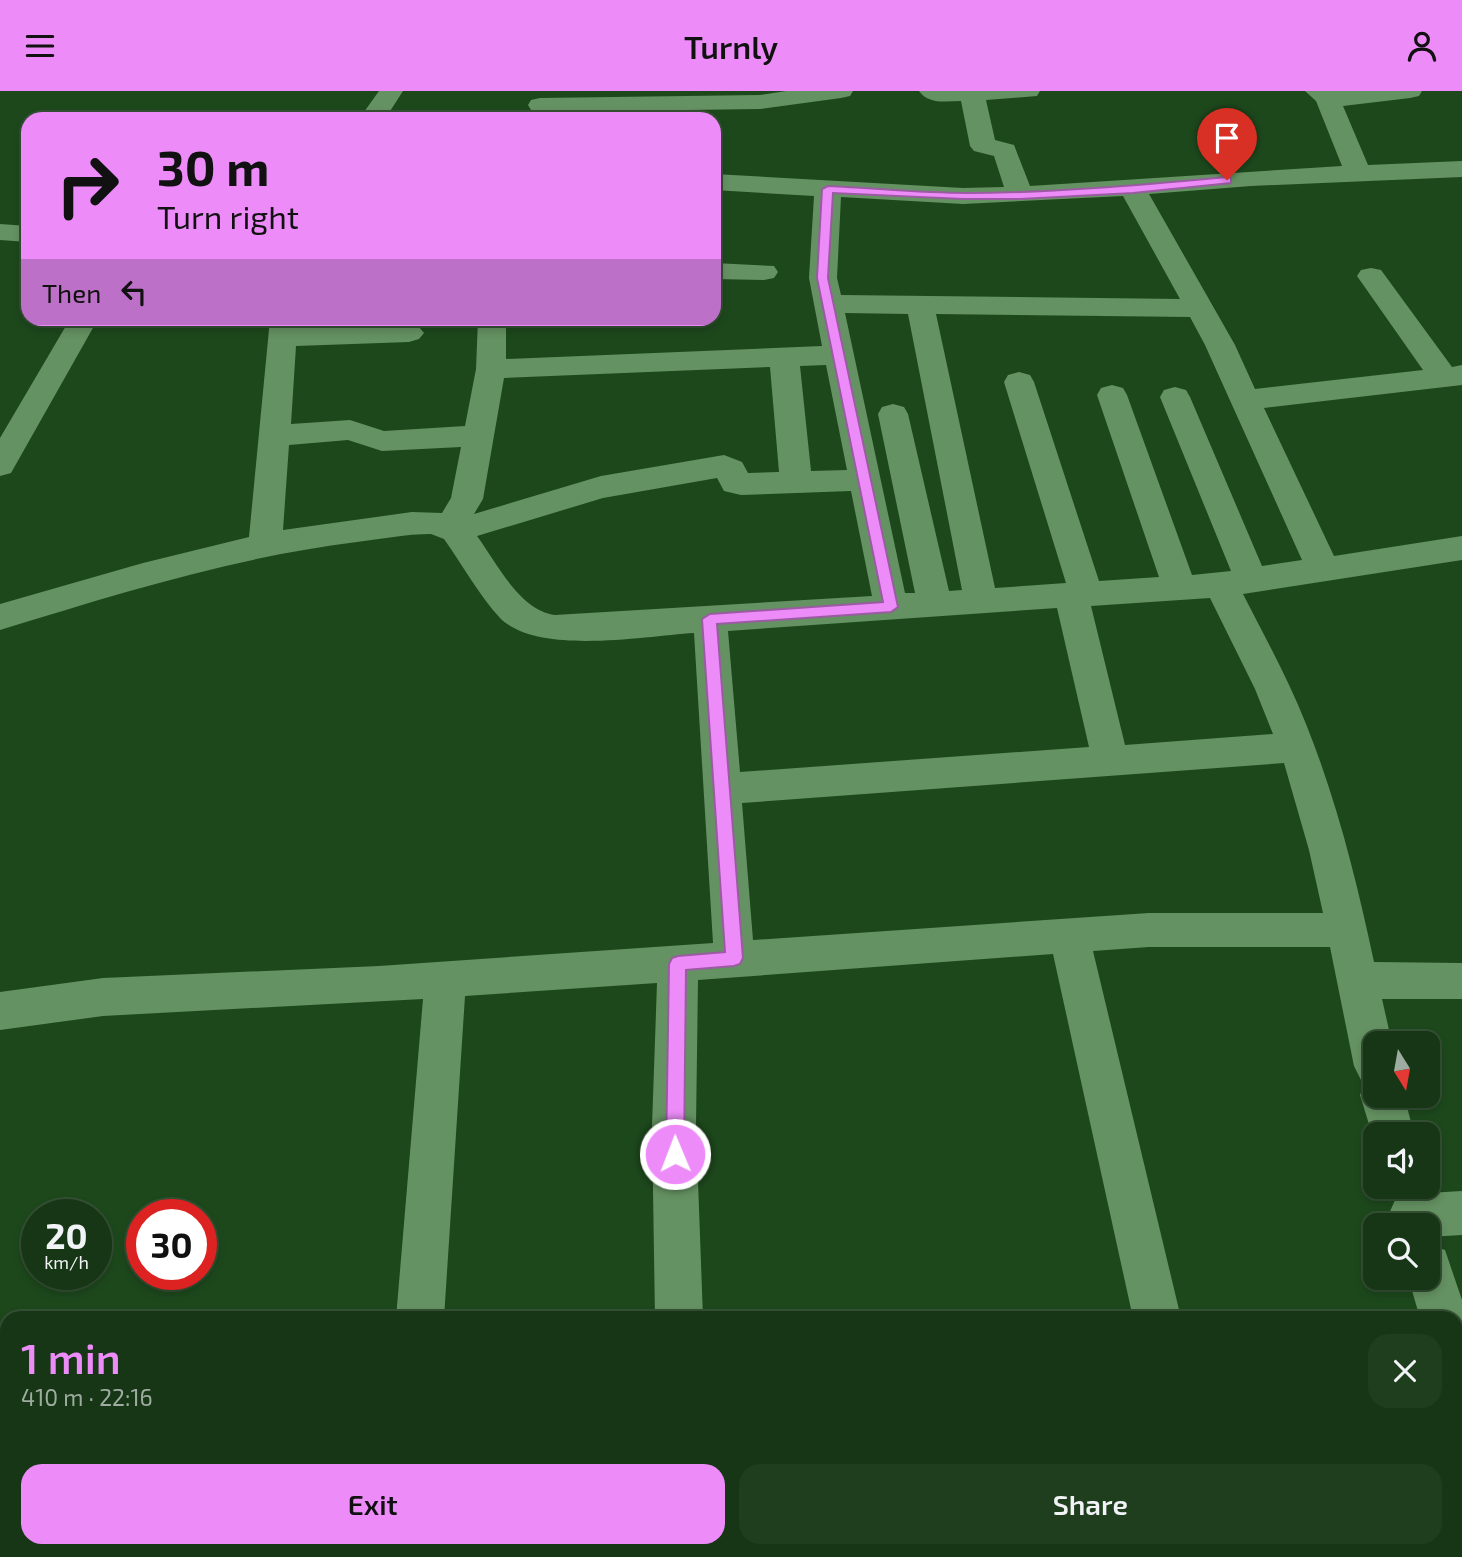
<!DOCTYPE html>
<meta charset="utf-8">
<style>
:root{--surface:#163615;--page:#1f3e1e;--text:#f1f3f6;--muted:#9eaba0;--line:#355034;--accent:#ed8cf9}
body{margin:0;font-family:"Exo 2",sans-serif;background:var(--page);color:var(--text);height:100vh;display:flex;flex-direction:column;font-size:26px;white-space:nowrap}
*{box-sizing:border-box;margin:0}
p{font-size:23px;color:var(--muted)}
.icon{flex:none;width:38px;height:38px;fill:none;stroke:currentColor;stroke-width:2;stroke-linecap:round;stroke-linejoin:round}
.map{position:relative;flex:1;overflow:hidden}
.side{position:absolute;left:0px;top:1220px;width:1463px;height:247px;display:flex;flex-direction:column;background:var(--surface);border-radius:21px 21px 0 0;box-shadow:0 4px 10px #0003,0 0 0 2px var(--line)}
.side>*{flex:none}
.top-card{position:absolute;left:21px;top:21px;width:700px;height:214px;border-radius:21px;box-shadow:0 4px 10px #0003,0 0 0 2px var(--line);background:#ed8cf9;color:#111;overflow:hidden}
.needle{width:46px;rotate:169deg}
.fabs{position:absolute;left:1363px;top:940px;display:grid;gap:14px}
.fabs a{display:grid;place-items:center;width:77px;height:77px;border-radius:14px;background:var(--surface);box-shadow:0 4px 10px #0003,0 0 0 2px var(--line);font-size:35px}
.speed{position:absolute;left:21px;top:1108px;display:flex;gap:14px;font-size:35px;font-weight:700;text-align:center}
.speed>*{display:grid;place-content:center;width:91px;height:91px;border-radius:50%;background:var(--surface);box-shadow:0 4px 10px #0003,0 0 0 2px var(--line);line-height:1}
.speed small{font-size:18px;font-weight:400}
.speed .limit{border:10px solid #d22;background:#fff;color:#111}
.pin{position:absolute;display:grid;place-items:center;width:60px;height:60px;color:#fff;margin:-72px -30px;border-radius:50% 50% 50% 0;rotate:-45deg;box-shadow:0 0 7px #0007}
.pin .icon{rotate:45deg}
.me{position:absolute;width:77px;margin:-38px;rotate:359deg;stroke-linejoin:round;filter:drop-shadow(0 0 5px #0008)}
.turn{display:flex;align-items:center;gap:24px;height:147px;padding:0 21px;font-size:32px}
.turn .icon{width:91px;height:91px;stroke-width:2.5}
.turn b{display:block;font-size:49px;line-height:60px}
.then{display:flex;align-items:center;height:66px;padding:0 21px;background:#0003;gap:14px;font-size:26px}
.round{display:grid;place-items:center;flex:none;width:74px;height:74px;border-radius:21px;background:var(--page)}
.overview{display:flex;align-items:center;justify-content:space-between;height:119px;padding:0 21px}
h1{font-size:42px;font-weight:600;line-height:52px;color:var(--accent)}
.primary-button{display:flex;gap:14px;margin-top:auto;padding:14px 21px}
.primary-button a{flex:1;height:80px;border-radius:21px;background:var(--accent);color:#111;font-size:28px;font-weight:600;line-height:80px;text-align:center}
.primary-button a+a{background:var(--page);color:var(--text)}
header{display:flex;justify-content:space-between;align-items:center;height:91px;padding:0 21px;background:var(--accent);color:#111;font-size:32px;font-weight:600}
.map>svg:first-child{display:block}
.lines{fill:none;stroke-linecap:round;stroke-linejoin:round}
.street{fill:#659262;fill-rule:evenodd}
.route{fill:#ed8cf9;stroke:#9a5ba2;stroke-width:2}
</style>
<header><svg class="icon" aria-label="menu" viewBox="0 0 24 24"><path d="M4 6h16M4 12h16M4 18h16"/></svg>Turnly<svg class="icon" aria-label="person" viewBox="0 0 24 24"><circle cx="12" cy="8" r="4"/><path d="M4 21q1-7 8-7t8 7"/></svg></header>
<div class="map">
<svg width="1462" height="1466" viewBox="0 0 1462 1466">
<rect width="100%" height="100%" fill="#1d481c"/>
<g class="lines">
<path class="street" d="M379,0H403L385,28H359Z
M786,0H853L850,5L841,7L760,18L540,21L531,19L528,14L531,9L540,7L760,4Z
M919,0H1040L1037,5L986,9L995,49L1014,54L1030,95L1342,75L1316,10L1305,0H1422L1419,5L1410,7L1343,15L1368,74L1462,70V86L1251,95L1149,103L1235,254L1255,298L1423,279L1357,185L1361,179L1371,177L1381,179L1452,276L1462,274V294L1264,317L1334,465L1462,445V469L1243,503C1265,546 1288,588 1306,633C1337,710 1357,791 1374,871L1462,872V908H1382L1392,952H1376V1004H1404L1414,1043H1376V1056L1360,1004L1366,991L1361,989L1354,975L1330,856H1149L1093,860L1181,1227H1133L1053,863L698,889L696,1035L703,1227H655L652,1035L657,892L465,905L444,1227H396L423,908L103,925L0,939V901L103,887L379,875L713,852L694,542C644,545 538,565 500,527C480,506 462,473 444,448L431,443C406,443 381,448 357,451C235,466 117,503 0,539V513L143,472L249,446L270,228H298V236L409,233L419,236L424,242L419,248L409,251L296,255L291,333L350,329L384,340L465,335L476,278L478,228H506V268L822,255L809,187L814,105L714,99V83L963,97L1004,96L994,65L974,60L970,55L961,10C946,10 929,14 919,0ZM1123,105L1180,208L841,204L837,187L841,106L963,113ZM845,222L908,223L962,499L949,500L908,323L904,316L893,313L882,316L878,323L915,502H905ZM936,223L1190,226L1205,254L1302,469L1262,475L1190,306L1186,299L1175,296L1164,299L1160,306L1231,480L1192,484L1127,304L1123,297L1112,294L1101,297L1097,304L1159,486L1099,490L1034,291L1030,284L1019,281L1008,284L1004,291L1066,492L995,497ZM826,274L847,379L811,380L800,275ZM770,276L779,381L748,382L742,371L724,364L601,385L474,423L483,408L504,287ZM348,349L382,360L461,356L451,407L442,422L412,421L283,439L289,354ZM717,387L724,400L741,404L851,400L872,505L555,524C519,519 497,472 477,445L603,407ZM1210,507L1255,598L1273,643L1125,654L1091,515ZM1057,517L1089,656L740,681L728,540ZM1284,672L1309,759L1323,822H1149L753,849L742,712Z
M0,133L28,135V151L0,149Z
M714,172L774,175L778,181L774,187L764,189L714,188Z
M70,228H98L11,382L0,385V347Z
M1462,1100V1144L1428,1146V1134H1392L1388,1125L1395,1109L1411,1103Z
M1428,1153L1445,1159L1462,1209V1310L1456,1308V1227H1420L1408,1186H1428Z
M0,1370H7V1420H0Z
M375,1460H427L426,1466H374Z
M1184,1460H1236L1238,1466H1186Z"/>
</g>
<path class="route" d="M1227,86L1231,87V92L1133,102L1020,108H963L833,102L828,187L898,516L891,521L717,533L743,867L740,873L734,875L686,879L684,1063L681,1069L675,1071L668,1069L666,1063L669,873L672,867L678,865L725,861L702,528L710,523L883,511L817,187L822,98L828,95C874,97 920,102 966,102C1054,102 1140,94 1227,86Z"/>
</svg>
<div class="fabs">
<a><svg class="needle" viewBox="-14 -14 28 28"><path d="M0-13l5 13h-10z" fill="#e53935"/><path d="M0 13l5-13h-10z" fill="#9eaba0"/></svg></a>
<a><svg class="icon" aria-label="sound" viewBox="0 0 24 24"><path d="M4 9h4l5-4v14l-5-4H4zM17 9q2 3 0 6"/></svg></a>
<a><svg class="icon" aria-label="search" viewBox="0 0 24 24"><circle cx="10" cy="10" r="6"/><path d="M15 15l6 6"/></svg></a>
</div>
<div class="speed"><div>20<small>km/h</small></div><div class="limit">30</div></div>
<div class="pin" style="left:1227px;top:89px;background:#d93025"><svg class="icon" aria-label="arrive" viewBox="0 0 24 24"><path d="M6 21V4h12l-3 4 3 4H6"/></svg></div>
<svg class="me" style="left:675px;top:1063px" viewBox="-20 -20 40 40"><circle r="17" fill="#ed8cf9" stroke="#fff" stroke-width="3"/><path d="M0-11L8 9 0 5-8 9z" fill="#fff"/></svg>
<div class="top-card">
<div class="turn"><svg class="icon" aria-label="right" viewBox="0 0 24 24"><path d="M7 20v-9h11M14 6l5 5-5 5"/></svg><div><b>30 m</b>Turn right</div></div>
<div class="then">Then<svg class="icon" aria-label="left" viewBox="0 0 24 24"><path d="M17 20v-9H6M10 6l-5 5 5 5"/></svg></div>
</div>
<section class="side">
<div class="overview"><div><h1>1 min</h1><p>410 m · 22:16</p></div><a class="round"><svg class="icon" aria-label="close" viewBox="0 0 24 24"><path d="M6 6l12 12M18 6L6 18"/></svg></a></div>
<div class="primary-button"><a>Exit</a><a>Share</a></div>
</section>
</div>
